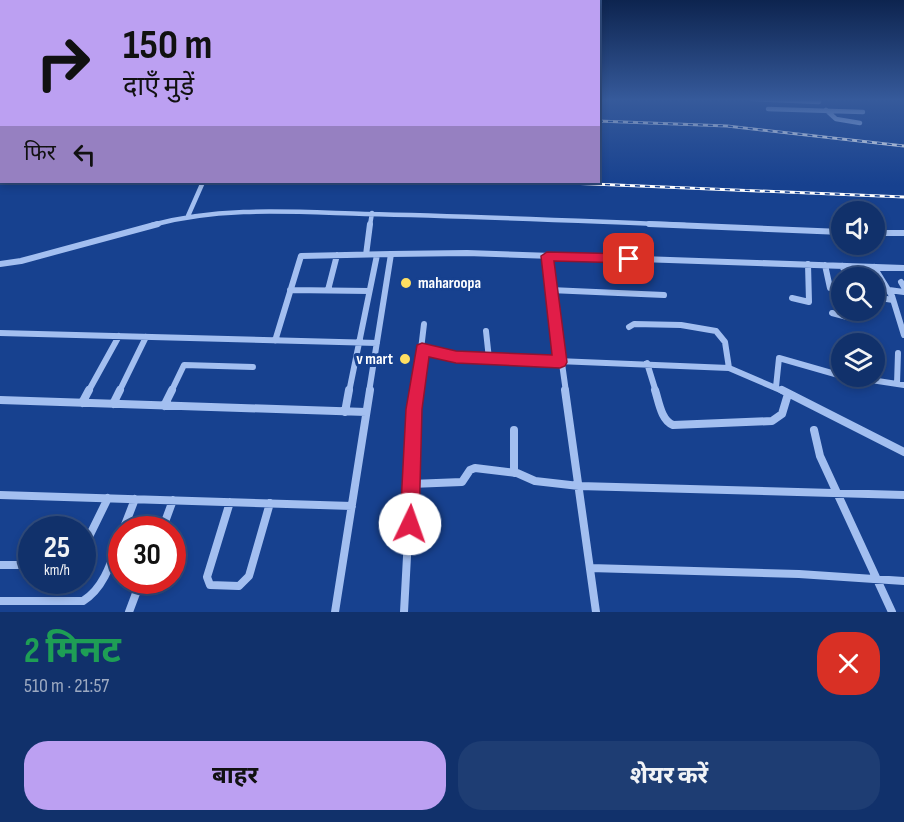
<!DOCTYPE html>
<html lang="hi">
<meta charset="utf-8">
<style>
:root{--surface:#11316b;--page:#1e3d73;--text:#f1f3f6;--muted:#9ca9c1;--line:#304c7e;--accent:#bca0f2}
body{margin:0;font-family:"Sofia Sans Condensed","Noto Sans Devanagari",sans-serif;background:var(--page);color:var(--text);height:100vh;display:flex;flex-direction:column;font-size:22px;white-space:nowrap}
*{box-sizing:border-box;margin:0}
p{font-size:20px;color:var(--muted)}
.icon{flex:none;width:33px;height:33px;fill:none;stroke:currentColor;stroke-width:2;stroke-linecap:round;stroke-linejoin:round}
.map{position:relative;height:612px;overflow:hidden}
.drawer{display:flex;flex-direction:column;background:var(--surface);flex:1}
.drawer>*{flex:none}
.banner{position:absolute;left:0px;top:0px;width:600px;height:183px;box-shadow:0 3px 9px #0003,0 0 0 2px var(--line);background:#bca0f2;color:#111;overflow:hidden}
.tools{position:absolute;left:831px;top:201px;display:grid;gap:12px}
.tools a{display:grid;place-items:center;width:54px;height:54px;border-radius:50%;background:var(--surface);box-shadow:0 3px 9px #0003,0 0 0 2px var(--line);font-size:30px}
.speed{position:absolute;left:18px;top:516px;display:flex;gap:12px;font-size:30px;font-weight:700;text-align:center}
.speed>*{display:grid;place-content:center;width:78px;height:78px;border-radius:50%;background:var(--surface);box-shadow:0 3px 9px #0003,0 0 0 2px var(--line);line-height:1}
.speed small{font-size:15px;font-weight:400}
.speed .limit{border:9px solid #d22;background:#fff;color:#111}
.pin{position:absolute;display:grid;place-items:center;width:51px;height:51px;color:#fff;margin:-26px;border-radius:12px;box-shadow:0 3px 9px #0006}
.me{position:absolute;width:66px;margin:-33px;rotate:3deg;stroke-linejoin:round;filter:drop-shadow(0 0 4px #0008)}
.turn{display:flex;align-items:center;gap:21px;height:126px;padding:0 24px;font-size:27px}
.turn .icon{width:78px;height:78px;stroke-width:2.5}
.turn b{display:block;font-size:42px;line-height:51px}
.then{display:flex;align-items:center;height:57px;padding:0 24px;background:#0003;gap:12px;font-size:22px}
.round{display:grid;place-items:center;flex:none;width:63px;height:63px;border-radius:24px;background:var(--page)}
.headline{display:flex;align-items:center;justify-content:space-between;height:102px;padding:0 24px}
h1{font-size:36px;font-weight:700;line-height:45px;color:#1e9e55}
.button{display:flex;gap:12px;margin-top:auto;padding:12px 24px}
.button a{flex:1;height:69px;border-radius:24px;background:var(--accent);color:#111;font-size:24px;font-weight:700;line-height:69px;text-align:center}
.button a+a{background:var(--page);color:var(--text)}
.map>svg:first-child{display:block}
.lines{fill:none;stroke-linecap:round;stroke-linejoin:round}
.street-far2{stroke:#a3bff0;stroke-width:4.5}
.street-far1{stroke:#a3bff0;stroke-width:6}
.street{stroke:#a3bff0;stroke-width:8}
.rail-casing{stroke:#fff;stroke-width:3}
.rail{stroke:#17418f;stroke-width:1.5;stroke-dasharray:5;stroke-linecap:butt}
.route{fill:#e11d48;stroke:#92132f;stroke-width:1.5}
.poi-dot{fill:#ffdf62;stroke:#17418f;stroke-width:2}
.labels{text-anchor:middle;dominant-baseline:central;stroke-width:6;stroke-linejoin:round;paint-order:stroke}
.poi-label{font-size:16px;font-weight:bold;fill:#fff;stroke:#17418f;text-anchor:start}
</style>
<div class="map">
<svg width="904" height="612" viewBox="0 0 904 612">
<rect width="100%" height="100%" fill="#17418f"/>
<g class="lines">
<path class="street-far2" d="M753,99L819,102
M768,109L863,112
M826,110L836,119L860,123
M188,216L203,182
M152,225C222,206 294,212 365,214C472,216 578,221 685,225
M370,225L372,213"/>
<path class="street-far1" d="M649,224L842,232
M874,233H904
M366,255L370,224
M547,256L566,392
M0,264L21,261L158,224
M825,265L830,288L842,291
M842,266L849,278
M874,267L892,296L904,335
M901,282L904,287
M290,290L369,291
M328,290L337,255
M550,290L664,295
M889,290L904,292
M874,297L893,300
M792,298L809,302L808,264
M832,313L855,319V310
M629,327L634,324L681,325L716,331L725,342L729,368
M486,331L489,359
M0,333L377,343
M859,338V344
M275,341L301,256L391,254
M422,349L456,357L729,368L785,392
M647,363L656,392
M845,376L904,385
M897,384L898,353
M776,387L779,358L842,376
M88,392L119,336
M119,392L146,337
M171,392L184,365L253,367
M349,392L377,255
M369,392L391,254L467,253L904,268
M416,392L424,324"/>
<path class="street" d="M565,390L596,612
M655,390C659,402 661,420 673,425L772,421L782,414L788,394
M782,390L904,452
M0,400L366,412
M82,403L89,390
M113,404L120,390
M164,406L172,390
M345,412L349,390
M514,430V473
M814,430L820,456L892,612
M411,484L462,482L470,470L475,468L517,473L535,481L579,486L904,495
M0,495L352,506
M230,502L207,577L210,585L239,586L249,576L270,503
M123,530L135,499
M162,530L173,500
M82,551L108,498
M0,565H32
M590,568L799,574L904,581
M0,601H83C106,587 113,556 122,532
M129,612L141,580
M335,612L370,390
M404,612L416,390"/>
<defs>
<path id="rail" d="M598,121L727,126L904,146
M545,182L904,197"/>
</defs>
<use href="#rail" class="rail-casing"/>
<use href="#rail" class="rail"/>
</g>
<linearGradient id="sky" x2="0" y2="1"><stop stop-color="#0d244f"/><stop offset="0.54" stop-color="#365a9b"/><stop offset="1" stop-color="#365a9b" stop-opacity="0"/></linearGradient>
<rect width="904" height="185" fill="url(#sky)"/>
<path class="route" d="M547,252L629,254L636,259L629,263L554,261L567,362L565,366L560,368L456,363L429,357L422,409L419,524L416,530L410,533L403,530L400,524L406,409L417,345L422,343L456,351L552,355L541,256Z"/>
<g class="poi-dot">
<circle cx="406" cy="283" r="6"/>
<circle cx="405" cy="359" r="6"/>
</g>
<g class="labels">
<g class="poi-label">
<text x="418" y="283">maharoopa</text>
<text x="393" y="359" text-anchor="end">v mart</text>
</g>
</g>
</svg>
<div class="tools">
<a><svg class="icon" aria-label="sound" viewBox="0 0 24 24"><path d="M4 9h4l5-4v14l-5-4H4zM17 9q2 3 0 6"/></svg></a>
<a><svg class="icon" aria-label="search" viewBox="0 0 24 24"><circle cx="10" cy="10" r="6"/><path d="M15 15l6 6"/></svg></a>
<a><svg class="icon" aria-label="layers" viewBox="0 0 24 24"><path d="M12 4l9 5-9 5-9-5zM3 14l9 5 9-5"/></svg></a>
</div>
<div class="speed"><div>25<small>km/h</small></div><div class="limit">30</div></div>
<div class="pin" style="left:629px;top:259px;background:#d93025"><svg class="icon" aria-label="arrive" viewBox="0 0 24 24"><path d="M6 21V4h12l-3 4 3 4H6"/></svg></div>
<svg class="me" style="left:410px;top:524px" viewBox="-20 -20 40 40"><circle r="19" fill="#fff"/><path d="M0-13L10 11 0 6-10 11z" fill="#e11d48"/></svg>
<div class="banner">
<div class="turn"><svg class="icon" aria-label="right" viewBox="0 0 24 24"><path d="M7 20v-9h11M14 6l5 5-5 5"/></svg><div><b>150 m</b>दाएँ मुड़ें</div></div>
<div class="then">फिर<svg class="icon" aria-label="left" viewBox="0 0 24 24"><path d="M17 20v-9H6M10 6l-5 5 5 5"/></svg></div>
</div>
</div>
<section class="drawer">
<div class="headline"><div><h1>2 मिनट</h1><p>510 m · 21:57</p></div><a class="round" style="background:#d93025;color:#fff"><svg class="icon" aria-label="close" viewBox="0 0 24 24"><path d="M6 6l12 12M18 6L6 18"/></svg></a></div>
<div class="button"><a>बाहर</a><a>शेयर करें</a></div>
</section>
